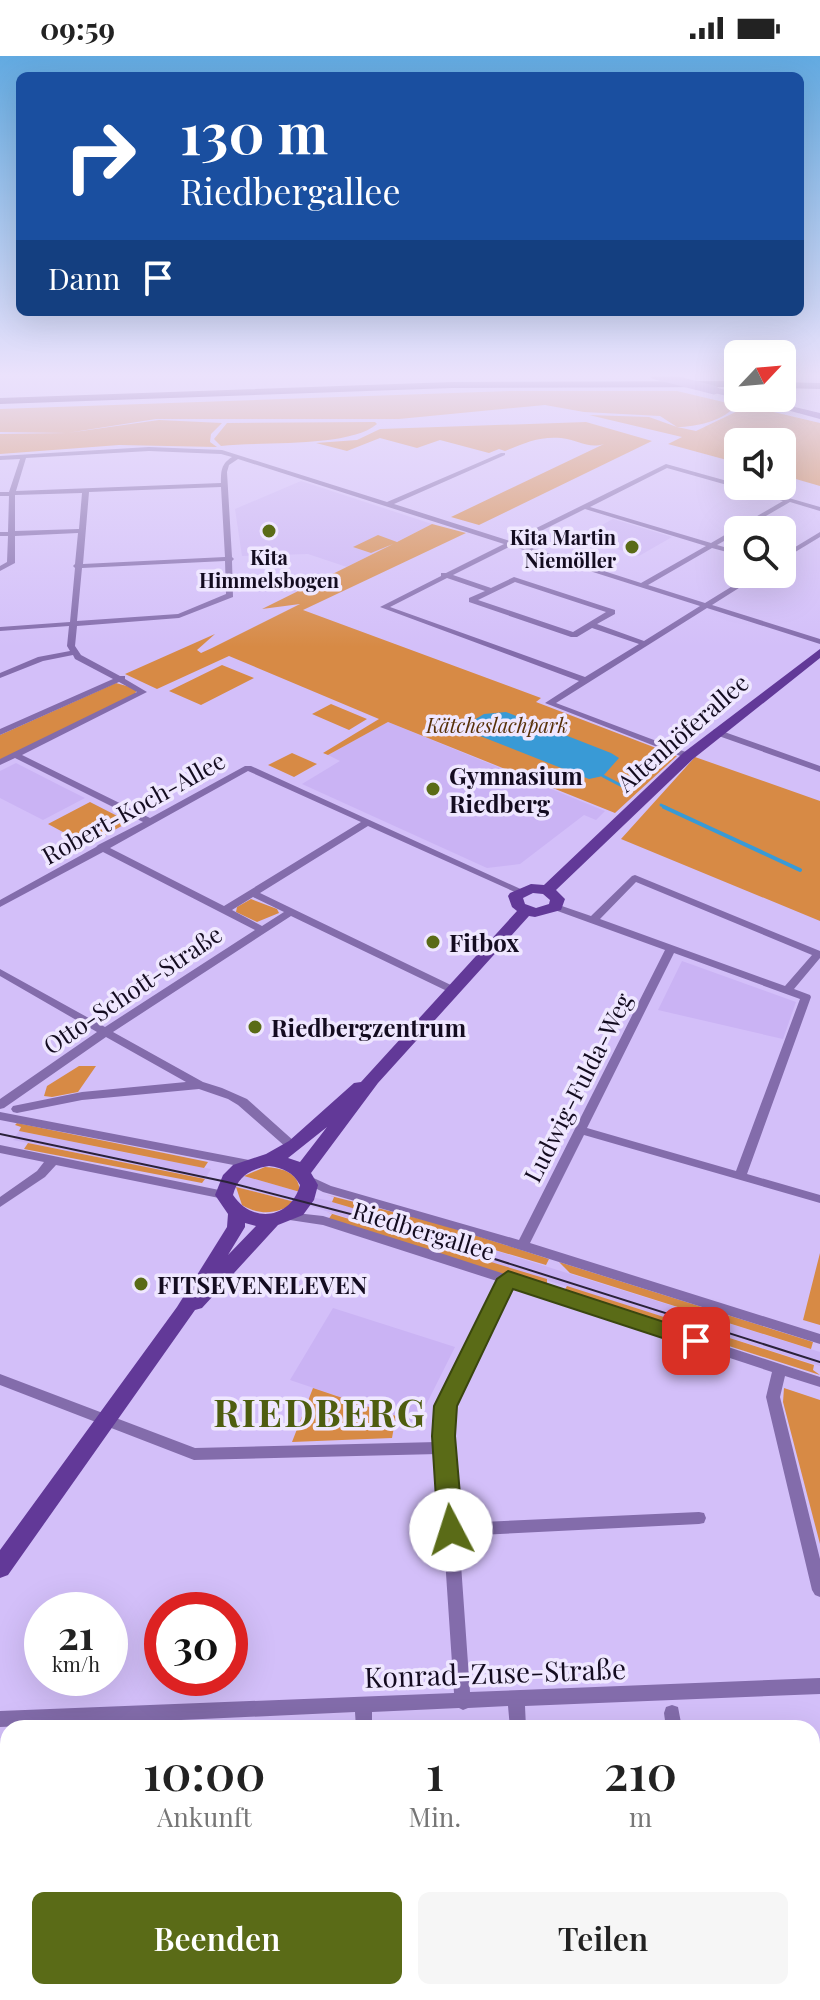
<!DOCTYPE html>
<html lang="de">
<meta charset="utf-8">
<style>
:root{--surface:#fff;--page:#f6f6f6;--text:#222;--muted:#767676;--accent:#5a6b17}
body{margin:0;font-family:"Playfair Display",serif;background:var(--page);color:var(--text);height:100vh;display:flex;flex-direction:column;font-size:30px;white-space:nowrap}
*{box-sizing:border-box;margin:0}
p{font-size:26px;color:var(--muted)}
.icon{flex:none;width:44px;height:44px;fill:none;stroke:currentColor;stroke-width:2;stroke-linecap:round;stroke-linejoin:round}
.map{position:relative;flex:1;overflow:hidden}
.panel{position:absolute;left:0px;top:1664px;width:820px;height:280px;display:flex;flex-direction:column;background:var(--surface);border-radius:24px 24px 0 0;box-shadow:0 8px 32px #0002}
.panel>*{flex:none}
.hud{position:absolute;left:16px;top:16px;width:788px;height:244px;border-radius:12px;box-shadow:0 8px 32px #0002;background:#1a4fa0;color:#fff;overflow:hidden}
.needle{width:52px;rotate:64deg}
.buttons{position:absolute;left:724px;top:284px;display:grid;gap:16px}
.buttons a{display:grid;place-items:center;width:72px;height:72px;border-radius:12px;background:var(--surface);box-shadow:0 8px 32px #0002;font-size:40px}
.speed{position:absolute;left:24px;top:1536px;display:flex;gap:16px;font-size:40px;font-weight:700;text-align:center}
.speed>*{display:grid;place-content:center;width:104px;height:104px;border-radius:50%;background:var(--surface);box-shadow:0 8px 32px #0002;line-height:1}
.speed small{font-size:20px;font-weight:400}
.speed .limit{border:12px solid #d22;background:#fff;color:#111}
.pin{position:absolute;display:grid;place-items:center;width:68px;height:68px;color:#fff;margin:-34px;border-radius:16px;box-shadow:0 4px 12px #0006}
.me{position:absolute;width:88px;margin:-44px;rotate:355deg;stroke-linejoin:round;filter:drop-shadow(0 0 6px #0008)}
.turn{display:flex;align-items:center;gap:28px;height:168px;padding:0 32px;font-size:36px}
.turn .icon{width:104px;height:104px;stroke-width:2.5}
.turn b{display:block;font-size:56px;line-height:68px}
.then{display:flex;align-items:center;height:76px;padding:0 32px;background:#0003;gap:16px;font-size:30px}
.eta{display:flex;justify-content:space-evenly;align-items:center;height:136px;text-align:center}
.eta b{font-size:48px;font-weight:600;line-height:56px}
.button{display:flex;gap:16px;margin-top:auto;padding:16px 32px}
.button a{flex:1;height:92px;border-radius:12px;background:var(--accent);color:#fff;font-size:32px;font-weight:600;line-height:92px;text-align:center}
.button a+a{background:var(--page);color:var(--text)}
.status{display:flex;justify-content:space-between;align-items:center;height:56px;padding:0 40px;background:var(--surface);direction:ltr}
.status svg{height:22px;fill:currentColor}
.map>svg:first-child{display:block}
.built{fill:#cab3f4}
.green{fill:#d78a45}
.water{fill:#399ad6}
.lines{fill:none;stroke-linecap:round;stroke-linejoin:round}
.stream-far1{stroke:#399ad6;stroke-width:3}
.stream{stroke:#399ad6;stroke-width:4}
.street{fill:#836cab;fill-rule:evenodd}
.secondary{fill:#623998;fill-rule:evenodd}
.highway{fill:#300457;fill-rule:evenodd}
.tram{stroke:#2b223a;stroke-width:2}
.secondary-bridge{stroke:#623998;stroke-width:9}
.route{fill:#5a6b17;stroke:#3a460f;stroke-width:2}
.poi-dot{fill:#5a6b17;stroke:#efe7ff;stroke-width:3}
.labels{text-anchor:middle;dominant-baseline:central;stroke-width:7;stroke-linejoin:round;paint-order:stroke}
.far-poi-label{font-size:20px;font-weight:bold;fill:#140c20;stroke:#efe7ff;text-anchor:end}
.far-park-label{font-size:20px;font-style:italic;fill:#573008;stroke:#efe7ff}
.street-label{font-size:24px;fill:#140c20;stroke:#efe7ff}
.poi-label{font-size:24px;font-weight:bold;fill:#140c20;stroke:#efe7ff;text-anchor:start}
.near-street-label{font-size:28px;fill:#140c20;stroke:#efe7ff}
.near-district-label{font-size:38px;font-weight:bold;letter-spacing:2px;fill:#4e5d0f;stroke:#efe7ff}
</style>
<div class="status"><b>09:59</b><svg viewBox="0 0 49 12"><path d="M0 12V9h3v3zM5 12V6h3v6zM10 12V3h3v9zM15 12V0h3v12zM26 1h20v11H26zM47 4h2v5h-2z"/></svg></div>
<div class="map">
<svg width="820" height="1944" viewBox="0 0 820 1944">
<rect width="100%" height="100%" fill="#d3bff9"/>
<path class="built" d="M301,425L432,468L347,511L308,498L242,500L235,453Z
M613,463L672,481L639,500L579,481Z
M388,666L605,755L596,764L584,759L520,808L487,812L302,728L340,705L328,699Z
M16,707L59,729L85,742L43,764L0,742V715Z
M682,905L796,946L783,983L658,954Z
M19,1075L137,1099L211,1113L205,1123L13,1084Z
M244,1120L300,1136L295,1146L236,1131Z
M315,1142L343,1147L820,1296V1310L310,1150Z
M333,1252L455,1291L417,1367L290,1324Z"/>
<path class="green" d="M511,335H677L736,349C724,365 696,371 677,371L696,375L748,350L820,367V430L782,419V386H738V407L668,388L682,381L589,359L649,361L677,371L660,360L584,356L545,349L399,363H156L67,377L159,364L222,367L211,378L210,386L217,391L119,389L0,398V378L67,377L0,376V353Z
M375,366L377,368C349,392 262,385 221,390L214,383L227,367Z
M586,366L652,385L479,469L451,461L604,388C588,393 578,384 561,382C540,380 524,387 505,395L499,393L489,397L440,384L417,392L380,382L347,395L316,387L357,384L380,373Z
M432,468L466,477L303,554L541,642L536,646L677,700L615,757L388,666L328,699L323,697L379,663L229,600L157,633L125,618L215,578L197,594L201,597L212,592L300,548L262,553L393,488L371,497L353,491L378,479L397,486Z
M222,609L254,622L201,649L169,635Z
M116,627L137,633L135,638L0,705V679Z
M331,648L367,663L349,674L312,658Z
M292,697L317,708L294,721L268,709Z
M695,701L820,745V865L621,783Z
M90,746L129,766L87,789L48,768Z
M251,843L277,853L279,857L257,866L236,856L237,851Z
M79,1010H96L78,1036L52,1041L44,1040L47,1030Z
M17,1067L208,1106L204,1112L19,1075L21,1071L15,1069Z
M28,1087L205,1123L202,1127L24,1093Z
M265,1111C282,1112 299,1116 300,1136L244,1120Z
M236,1131L295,1146C279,1158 260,1160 242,1149Z
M327,1139L440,1168L549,1203L546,1209L332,1146L334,1141Z
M326,1156L547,1223V1228L555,1231L554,1234L328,1164L332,1158Z
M820,1197V1269L803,1264Z
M559,1206L813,1286L811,1293L570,1217Z
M567,1230L814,1309L813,1314L820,1319L563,1237Z
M313,1332L396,1360L392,1382L292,1386Z
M784,1332L820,1344V1488L783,1346Z"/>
<path class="water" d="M506,656L611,697L619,702L603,720L589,723L475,678L471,673L476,670L474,664L484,658Z"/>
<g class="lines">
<path class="stream-far1" d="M603,720L626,732
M661,749L669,753"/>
<path class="stream" d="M664,751L800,814"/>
<path class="street" d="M149,391L222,394L387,446L501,397H505V399L394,448L510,485L666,408L738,428V430H747L820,451V455L790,446L742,474H738V477L717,489L738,495V499L712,492L648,529L705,547L752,518H761L712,549L820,583V588L707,552L556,647L691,698L692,700L688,703L545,647L579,625L380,551L441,520V517H446L504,488L238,403L229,409L227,416L232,501L234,503L232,505L233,541L179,562L77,570L75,590L81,599L120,620H125V623L147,636L22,699L150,762L245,710H251L525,835L523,837H517L368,770L260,837L455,931L456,933L455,935H447L291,860L113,976L203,1026L222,1032L247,1043L295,1086L297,1089L295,1092H287L238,1049L228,1043L199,1033L82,1044L17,1057L13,1056L11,1053L13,1050L82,1036L186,1026L106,981L4,1052L0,1053V1043L97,976L0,920V913L105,971L255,874L103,796L0,851V844L96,791L98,789L143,766L15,702L0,709V703L137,636L119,626L0,679V673L113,623L75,603L73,599L43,605L0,622V617L38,601L70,595L67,590L69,570L0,575V571L70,566L75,512L73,510L75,508L78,477L15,480V507L0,515V510L7,506L8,480H0V476H8L9,440H0V436H9L20,403L0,404V400ZM149,395L221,398L232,401C221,408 221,415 221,427L16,435L26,402ZM667,412L783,445L711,487L590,451ZM221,431L225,501L83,508L89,436ZM82,437L79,473L15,475V439ZM585,453L706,490L641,527L517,487ZM511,490L700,550L644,585L597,568L615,558V554L514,521L491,532L453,519ZM225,505L226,538L178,558L77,565L82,512ZM447,522L485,535L469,542V546L571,581H577L592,572L639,588L585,621L390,551ZM515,526L606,556L573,576L478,544ZM248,715L361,766L224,850L110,792ZM253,841L284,856L262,870L232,854Z
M820,476V481L782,504V499Z
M716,673L820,710V716L713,678V674Z
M635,819L820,895V902L794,933L810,939L811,941L747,1118L820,1139V1147L584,1079L530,1187L820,1278V1288L454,1173L323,1136L303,1126L301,1123L303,1120L307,1119L331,1130L519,1184L665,894L552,853L551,851L556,848L591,860L632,820ZM636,826L812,899L785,930L600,863ZM674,897L800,943L736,1115L587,1072Z
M0,1056L249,1104L253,1105L255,1108L253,1111L249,1112L0,1064Z
M0,1089L224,1135L228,1136L230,1139L228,1142L224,1143L56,1109L45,1121L0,1151V1141L37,1115L44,1106L0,1097Z
M287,1156L323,1160L425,1192L820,1321V1331L785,1320L780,1341L820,1503V1541L815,1539L812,1534L766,1341L772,1316L511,1230L452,1350L451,1380L458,1467L699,1456L704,1457L706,1462L704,1467L699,1468L459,1480L470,1636L820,1622V1638L525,1650L526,1672H510L508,1650L468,1652L463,1654L459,1652L372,1656V1672H356L355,1656L181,1664L180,1672H164V1664L0,1671V1655L454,1637L438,1398L194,1404L0,1329V1318L195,1392L437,1386L438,1350L500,1226L323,1169L283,1163L281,1160L283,1157Z
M672,1649L678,1651L682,1672H666L664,1657L666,1651Z
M812,1846H820V1864H812Z
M0,1887H8V1905H0Z
M146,1936H164L163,1944H145Z
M361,1936H379L380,1944H362Z
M533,1936H551L552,1944H534Z"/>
<path class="secondary" d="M714,331L738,337V342H740L738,343L711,336V332Z
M743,342H757L820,357V363Z
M820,593V602L693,703L556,834L565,843L561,854L535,861L529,860L378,1027L311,1117L318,1129L314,1144L303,1159L278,1169L202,1252L195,1254L8,1519L0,1522V1494L177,1251L227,1171L228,1158L215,1139L223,1119L233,1109L266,1098L289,1085L354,1027L361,1026L517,855L512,851L508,840L510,837L531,828L544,829L683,697ZM533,837L543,838L550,844L549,848L536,852L525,848L523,842ZM327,1071L300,1106L288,1102ZM269,1110C283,1112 293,1116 300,1129C291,1163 252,1168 233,1139C238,1120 250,1113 269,1110ZM245,1167L256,1170L228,1199L245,1171Z"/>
<path class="highway" d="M738,325V331L452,332L0,348V342L452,326Z
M782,326L820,327V333L782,332Z"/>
<path class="tram" d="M0,1078L227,1126L362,1161L820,1306"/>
<path class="secondary-bridge" d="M655,319L714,334"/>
</g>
<linearGradient id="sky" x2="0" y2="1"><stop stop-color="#62aae1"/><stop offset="0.54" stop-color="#ebe2fc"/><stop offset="1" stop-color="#ebe2fc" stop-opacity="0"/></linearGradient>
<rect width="820" height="591" fill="url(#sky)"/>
<path class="route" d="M508,1215L704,1279L708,1285L704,1291L696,1293L513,1233L457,1350L455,1380L463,1474L459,1481L451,1484L442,1481L438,1474L432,1380L434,1350L497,1223Z"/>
<g class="poi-dot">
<circle cx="269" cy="475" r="8"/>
<circle cx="632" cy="491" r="8"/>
<circle cx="433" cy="733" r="8"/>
<circle cx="433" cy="886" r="8"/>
<circle cx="255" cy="971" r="8"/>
<circle cx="141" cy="1228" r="8"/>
</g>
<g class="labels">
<g class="far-poi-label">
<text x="616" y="480">Kita Martin<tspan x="616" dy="23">Niemöller</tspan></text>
<text x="269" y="500" text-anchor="middle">Kita<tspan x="269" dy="23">Himmelsbogen</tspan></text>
</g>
<g class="far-park-label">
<text x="497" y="668">Kätcheslachpark</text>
</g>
<g class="street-label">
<text transform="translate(682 676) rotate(-41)">Altenhöferallee</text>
<text transform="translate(133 751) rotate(-29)">Robert-Koch-Allee</text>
<text transform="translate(132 933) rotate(-34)">Otto-Schott-Straße</text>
<text transform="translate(577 1031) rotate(-63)">Ludwig-Fulda-Weg</text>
<text transform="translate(424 1174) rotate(17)">Riedbergallee</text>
</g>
<g class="poi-label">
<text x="449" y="719">Gymnasium<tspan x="449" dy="28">Riedberg</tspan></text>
<text x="449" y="886">Fitbox</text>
<text x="271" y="971">Riedbergzentrum</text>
<text x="157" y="1228">FITSEVENELEVEN</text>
</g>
<g class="near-street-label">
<text transform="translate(495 1616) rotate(-2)">Konrad-Zuse-Straße</text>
</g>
<g class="near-district-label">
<text x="320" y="1355">RIEDBERG</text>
</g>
</g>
</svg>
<div class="buttons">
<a><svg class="needle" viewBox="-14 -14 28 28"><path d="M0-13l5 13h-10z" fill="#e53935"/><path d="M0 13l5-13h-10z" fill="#767676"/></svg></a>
<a><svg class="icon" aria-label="sound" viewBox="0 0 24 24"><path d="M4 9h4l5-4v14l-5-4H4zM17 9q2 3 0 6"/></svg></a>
<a><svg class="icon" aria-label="search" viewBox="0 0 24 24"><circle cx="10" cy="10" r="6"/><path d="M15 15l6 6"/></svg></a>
</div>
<div class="speed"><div>21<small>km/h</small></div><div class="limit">30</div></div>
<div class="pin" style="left:696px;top:1285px;background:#d93025"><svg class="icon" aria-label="arrive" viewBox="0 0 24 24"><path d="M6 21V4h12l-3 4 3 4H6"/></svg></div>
<svg class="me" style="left:451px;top:1474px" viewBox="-20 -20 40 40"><circle r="19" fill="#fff"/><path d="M0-13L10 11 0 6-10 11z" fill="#5a6b17"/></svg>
<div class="hud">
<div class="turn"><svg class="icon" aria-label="right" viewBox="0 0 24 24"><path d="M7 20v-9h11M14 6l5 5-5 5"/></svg><div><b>130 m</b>Riedbergallee</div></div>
<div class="then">Dann<svg class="icon" aria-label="arrive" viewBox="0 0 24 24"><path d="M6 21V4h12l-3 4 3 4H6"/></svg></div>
</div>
<section class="panel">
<div class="eta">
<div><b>10:00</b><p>Ankunft</p></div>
<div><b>1</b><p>Min.</p></div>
<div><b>210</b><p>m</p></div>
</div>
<div class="button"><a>Beenden</a><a>Teilen</a></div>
</section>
</div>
